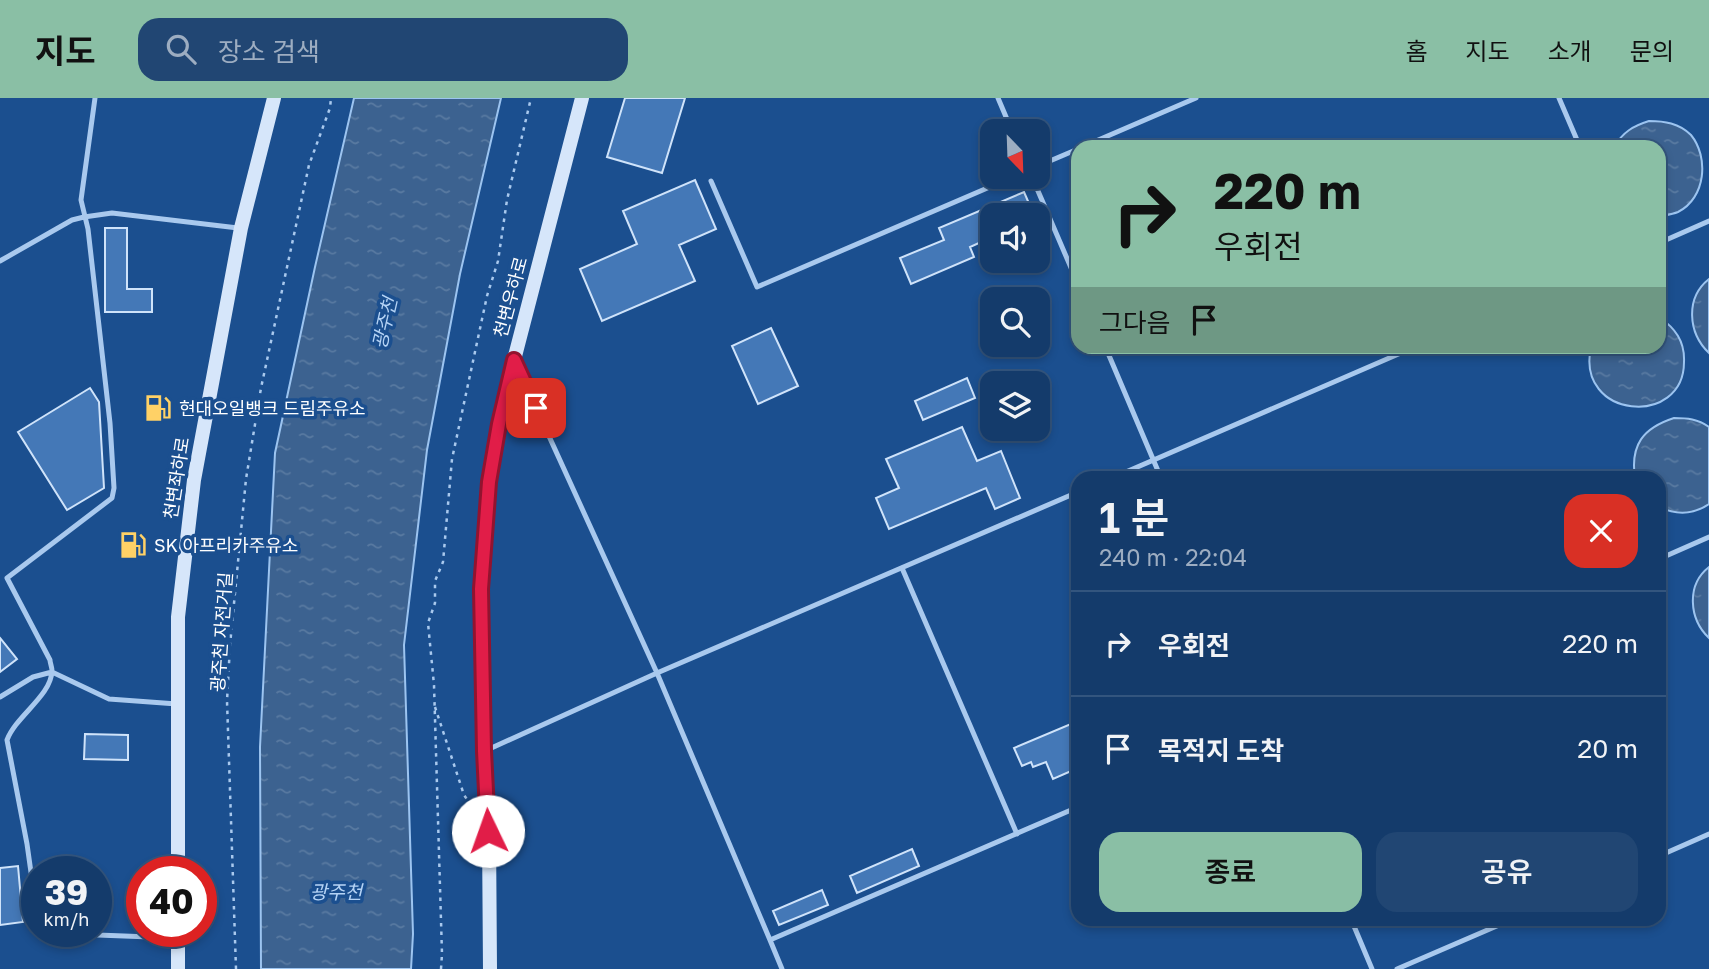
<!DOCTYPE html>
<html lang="ko">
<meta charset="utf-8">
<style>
:root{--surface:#143b6b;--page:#214673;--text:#f1f3f6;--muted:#9dadc1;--line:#33557e;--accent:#8abfa5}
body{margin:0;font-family:"Golos Text","Noto Sans KR",sans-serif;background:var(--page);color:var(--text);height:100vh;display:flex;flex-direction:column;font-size:26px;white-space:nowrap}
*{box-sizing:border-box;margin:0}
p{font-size:23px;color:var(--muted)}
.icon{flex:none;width:38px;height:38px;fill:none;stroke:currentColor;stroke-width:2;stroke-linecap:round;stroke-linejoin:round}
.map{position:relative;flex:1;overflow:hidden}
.drawer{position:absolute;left:1071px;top:373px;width:595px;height:455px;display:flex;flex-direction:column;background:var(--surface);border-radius:21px;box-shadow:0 4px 10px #0003,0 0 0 2px var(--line)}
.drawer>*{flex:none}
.banner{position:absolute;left:1071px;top:42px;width:595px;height:214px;border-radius:21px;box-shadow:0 4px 10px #0003,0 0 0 2px var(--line);background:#8abfa5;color:#111;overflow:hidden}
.needle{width:46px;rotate:157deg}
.controls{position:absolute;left:980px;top:21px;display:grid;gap:14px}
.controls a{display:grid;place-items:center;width:70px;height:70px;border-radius:14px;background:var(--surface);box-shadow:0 4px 10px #0003,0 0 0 2px var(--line);font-size:35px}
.speed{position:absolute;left:21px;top:758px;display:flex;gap:14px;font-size:35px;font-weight:700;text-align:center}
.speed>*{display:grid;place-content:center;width:91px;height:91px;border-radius:50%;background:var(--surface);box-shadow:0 4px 10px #0003,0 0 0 2px var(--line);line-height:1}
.speed small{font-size:18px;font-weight:400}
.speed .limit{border:10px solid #d22;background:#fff;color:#111}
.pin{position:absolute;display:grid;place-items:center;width:60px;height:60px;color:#fff;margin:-30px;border-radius:14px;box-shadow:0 4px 10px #0006}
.me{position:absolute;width:77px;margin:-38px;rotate:357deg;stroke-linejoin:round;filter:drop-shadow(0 0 5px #0008)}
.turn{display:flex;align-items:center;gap:24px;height:147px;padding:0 28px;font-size:32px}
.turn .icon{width:91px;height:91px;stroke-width:2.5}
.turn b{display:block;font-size:49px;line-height:60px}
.then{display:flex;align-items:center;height:66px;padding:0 28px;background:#0003;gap:14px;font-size:26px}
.round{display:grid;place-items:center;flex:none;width:74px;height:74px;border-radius:21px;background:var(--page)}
.summary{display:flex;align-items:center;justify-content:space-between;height:119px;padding:0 28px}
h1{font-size:42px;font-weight:600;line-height:52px}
.action{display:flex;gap:14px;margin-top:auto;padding:14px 28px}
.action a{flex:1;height:80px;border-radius:21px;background:var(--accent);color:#111;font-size:28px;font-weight:600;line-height:80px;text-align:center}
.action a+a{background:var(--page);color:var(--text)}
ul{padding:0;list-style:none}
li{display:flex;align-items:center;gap:21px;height:105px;padding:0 28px;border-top:2px solid var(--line)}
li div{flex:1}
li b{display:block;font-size:26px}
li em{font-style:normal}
header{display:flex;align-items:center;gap:42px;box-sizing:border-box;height:98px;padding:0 35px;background:var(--accent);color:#111}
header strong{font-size:33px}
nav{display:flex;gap:38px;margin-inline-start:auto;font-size:24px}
.search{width:490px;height:63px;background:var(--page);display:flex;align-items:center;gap:18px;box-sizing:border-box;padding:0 24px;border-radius:21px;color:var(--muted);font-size:26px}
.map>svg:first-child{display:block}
.water{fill:url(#water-ripples);stroke:#9cc4f0;stroke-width:2}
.building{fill:#4478b7;stroke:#cfe3fa;stroke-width:2}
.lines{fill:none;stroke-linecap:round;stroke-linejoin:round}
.path{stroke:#a9c9ee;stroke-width:2.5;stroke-dasharray:3.5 5;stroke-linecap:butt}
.lane{stroke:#a9c9ee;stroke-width:5}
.secondary{stroke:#d6e6fa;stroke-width:14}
.route-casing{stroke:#92132f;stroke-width:18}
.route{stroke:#e11d48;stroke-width:12}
.labels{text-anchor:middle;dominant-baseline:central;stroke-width:7;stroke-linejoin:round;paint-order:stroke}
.street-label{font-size:18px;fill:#fff;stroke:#1b4f8f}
.poi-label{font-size:18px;fill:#fff;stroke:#1b4f8f;text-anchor:start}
.water-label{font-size:19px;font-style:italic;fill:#b5d3f5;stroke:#1b4f8f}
</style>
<header>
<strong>지도</strong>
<div class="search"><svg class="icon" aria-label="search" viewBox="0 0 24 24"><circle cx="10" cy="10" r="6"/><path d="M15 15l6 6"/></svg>장소 검색</div>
<nav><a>홈</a><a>지도</a><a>소개</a><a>문의</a></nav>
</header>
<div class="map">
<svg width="1709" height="871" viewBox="0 0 1709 871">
<defs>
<pattern id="water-ripples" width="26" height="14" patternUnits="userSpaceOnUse" patternTransform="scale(1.75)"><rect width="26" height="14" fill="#3c6290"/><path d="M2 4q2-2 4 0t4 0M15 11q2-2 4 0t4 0" fill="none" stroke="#597aa1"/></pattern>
</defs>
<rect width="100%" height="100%" fill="#1b4f8f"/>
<path class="water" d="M354,0H501L460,176L427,352L404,547L413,836L411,871H261L260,649L275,355L315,169Z
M1649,23C1664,23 1679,25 1691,37C1709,59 1706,100 1678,114C1673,116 1667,117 1662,118H1659V49H1614C1623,34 1633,28 1649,23Z
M1709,181V255C1688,235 1685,200 1709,181Z
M1659,219C1675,230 1685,243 1684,264C1684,330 1575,321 1591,249L1659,248Z
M1674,320C1687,320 1698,321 1709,329V406C1693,417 1676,417 1659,409V380H1635C1630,347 1643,330 1674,320Z
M1709,469V540C1689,521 1686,487 1709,469Z"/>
<path class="building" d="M625,0H685L662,75L607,59Z
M695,82L716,131L679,147L695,183L602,223L580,171L637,146L623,113Z
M1024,94L1034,117H992V139L970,149L974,159L911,186L900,160L944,142L939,130Z
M105,130H127V191H152V214H105Z
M771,230L798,288L758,306L732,248Z
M967,280L975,300L923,322L915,303Z
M90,290L99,304L104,390L67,412L18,334Z
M962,329L977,363L1001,353L1020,400L995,411L986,390L889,431L876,400L899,390L886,361Z
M0,540L17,561L0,574Z
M1078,623V670L1053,681L1046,664L1033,669L1031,664L1022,668L1014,650Z
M85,636L128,637V662L84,661Z
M912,751L919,768L857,795L850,778Z
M18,768L23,824L0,827V770Z
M822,792L828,807L779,827L773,813Z"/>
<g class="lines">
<path class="path" d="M435,609L464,697L473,710
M236,871L227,603L230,547L246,381L261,290L309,67L330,10L331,0
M441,871L442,856L434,587L428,525L435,505V483L443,464L452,361L487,198L498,163L507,102L531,0"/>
<path class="lane" d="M998,0L1012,33
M1559,0L1580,49
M1082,49L1196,0
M1038,68L1078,51
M1032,79L1078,186
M711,83L757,189L1013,79
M1659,145L1709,123
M0,163L72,122L84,119L112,115L238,130
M1105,248L1161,380
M517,268L657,575L770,842L1078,709
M1112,380L1417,248
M1659,461L1709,439
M902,470L1017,736
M0,599L33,579L52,574L109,601L177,606
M487,652L657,575L1078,394
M1659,758L1709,736
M37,817L27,746L7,642C16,618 51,598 52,573C52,569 50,565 50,562L7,480L112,400L114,390L110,325L88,131L81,102L95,0
M1351,821L1372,871
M39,833L40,839L71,836L177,840
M770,842L782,871
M1397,871L1513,821"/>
<path class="secondary" d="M178,774V519L194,382L241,130L274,0
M178,833V871
M490,871L489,733L484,653L481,491L489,384L499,326L514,262L582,0"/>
</g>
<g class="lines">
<defs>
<path id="route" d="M488,733L484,653L481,491L489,384L499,326L514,262L536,310"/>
</defs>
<use href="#route" class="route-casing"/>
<use href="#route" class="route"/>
</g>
<defs>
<symbol id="fuel-bare" viewBox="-9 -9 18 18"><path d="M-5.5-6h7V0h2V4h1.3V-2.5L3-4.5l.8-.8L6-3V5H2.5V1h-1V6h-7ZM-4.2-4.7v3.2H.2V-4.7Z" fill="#ffd166" stroke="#1b4f8f" stroke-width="2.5" paint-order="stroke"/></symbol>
</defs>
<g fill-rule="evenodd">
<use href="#fuel-bare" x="139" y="291" width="38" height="38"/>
<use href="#fuel-bare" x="114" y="428" width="38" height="38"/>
</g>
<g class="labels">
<g class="street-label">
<text transform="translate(510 199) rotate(-75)">천변우하로</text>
<text transform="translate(176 380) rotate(-81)">천변좌하로</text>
<text transform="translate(221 534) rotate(-86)">광주천 자전거길</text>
</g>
<g class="poi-label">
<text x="179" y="310">현대오일뱅크 드림주유소</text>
<text x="154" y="447">SK 아프리카주유소</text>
</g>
<g class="water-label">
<text transform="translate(384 225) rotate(-77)">광주천</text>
<text x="336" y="793">광주천</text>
</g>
</g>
</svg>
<div class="controls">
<a><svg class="needle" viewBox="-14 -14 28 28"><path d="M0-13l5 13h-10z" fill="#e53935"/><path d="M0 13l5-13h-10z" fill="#9dadc1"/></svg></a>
<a><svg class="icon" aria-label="sound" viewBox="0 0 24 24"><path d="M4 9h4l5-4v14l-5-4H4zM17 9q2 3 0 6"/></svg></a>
<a><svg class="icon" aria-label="search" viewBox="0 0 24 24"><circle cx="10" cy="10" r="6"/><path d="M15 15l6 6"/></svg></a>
<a><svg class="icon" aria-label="layers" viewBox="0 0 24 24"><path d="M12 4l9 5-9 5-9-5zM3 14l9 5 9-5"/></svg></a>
</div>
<div class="speed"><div>39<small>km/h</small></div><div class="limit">40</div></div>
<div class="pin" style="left:536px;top:310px;background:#d93025"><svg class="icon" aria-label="arrive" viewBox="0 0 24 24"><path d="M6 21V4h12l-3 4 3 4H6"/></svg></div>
<svg class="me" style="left:488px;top:733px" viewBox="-20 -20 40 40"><circle r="19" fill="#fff"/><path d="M0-13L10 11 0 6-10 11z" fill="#e11d48"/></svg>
<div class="banner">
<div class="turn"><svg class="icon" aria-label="right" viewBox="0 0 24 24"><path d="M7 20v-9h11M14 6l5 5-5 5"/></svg><div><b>220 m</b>우회전</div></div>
<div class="then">그다음<svg class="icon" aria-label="arrive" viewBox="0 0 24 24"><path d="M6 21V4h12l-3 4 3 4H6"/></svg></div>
</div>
<section class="drawer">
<div class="summary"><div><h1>1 분</h1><p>240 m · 22:04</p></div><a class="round" style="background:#d93025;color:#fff"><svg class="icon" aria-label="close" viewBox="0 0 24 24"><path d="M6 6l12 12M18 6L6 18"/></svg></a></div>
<ul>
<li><svg class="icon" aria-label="right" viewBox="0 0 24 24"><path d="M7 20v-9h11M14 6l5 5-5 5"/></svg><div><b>우회전</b></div><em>220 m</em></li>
<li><svg class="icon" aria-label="arrive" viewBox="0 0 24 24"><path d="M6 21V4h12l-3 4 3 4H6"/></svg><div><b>목적지 도착</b></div><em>20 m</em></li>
</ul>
<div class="action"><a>종료</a><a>공유</a></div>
</section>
</div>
